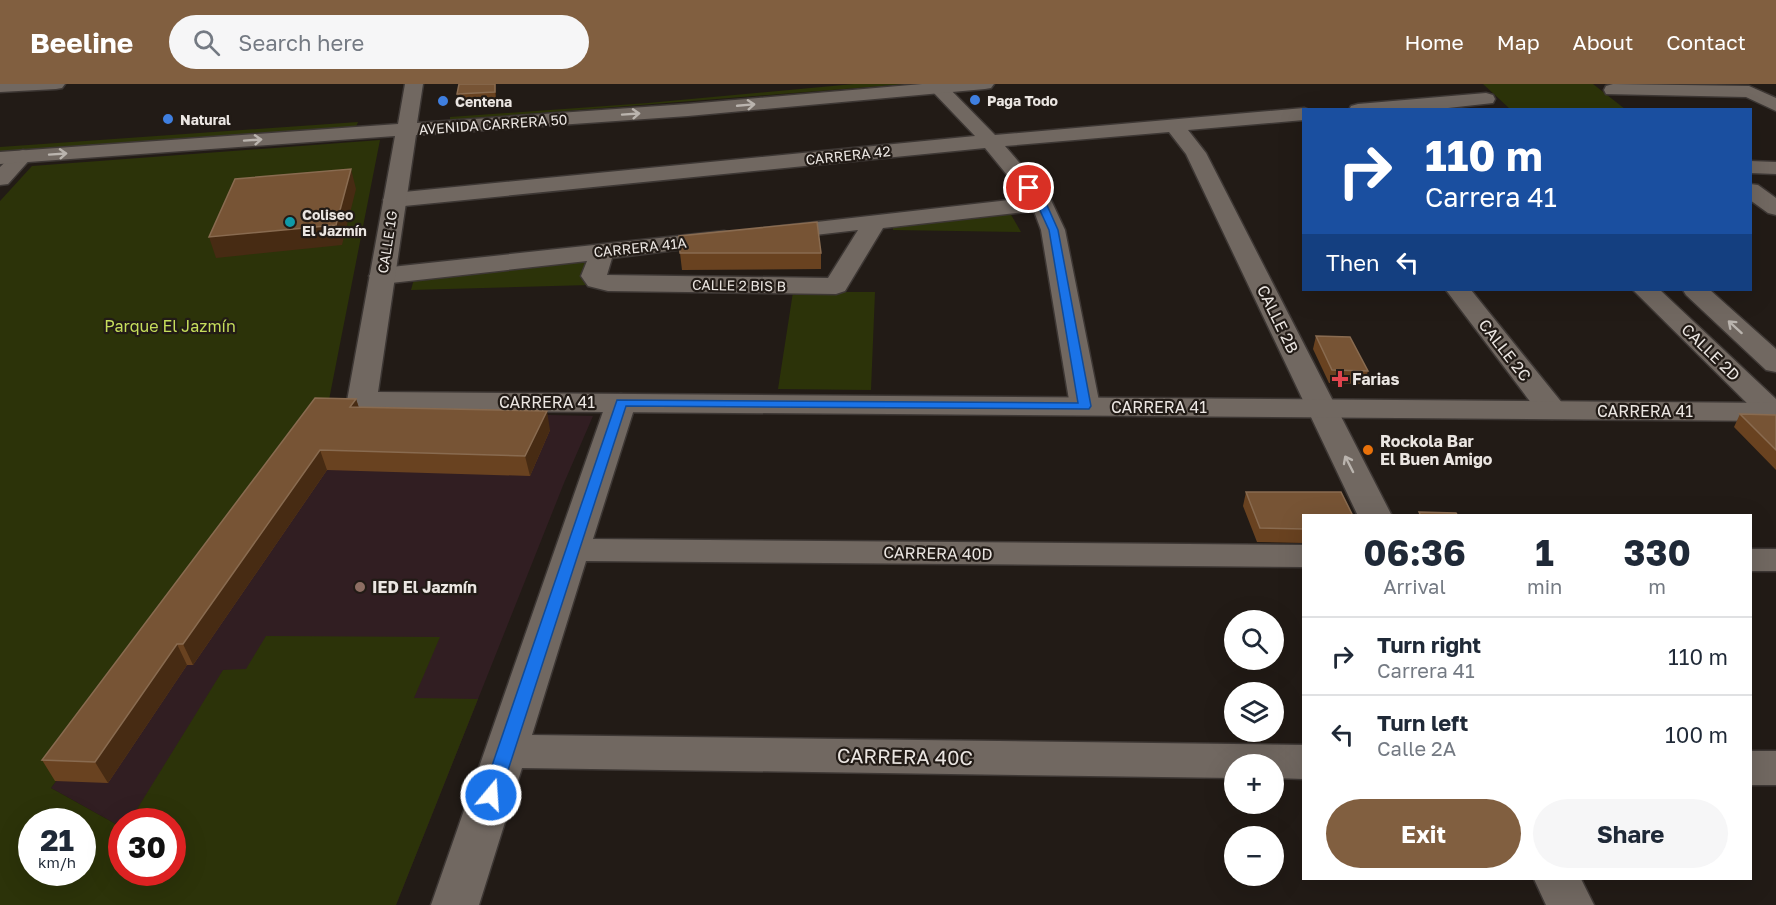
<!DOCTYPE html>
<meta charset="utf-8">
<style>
:root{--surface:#fff;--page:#f6f6f7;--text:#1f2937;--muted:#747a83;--line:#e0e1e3;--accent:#815f40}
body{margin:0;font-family:"Golos Text",sans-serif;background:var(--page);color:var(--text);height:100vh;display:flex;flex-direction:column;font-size:22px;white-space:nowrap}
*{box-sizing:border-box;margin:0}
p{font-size:20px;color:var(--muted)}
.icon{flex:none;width:33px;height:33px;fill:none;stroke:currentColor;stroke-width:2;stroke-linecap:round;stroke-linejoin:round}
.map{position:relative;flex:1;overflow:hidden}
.sheet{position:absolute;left:1302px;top:430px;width:450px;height:366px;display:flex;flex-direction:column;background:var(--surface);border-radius:0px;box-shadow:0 6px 24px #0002}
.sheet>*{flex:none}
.banner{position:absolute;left:1302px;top:24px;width:450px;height:183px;border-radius:0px;box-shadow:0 6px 24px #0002;background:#1a4fa0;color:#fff;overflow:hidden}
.tools{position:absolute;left:1224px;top:526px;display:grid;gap:12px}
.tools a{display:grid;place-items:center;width:60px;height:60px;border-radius:50%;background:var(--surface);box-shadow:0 6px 24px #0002;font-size:30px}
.speed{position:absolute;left:18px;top:724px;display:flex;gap:12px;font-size:30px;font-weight:700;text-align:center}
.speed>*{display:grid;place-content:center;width:78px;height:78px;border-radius:50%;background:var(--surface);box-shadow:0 6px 24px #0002;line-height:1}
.speed small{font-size:15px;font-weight:400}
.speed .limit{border:9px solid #d22;background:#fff;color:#111}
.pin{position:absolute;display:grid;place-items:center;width:51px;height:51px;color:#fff;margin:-26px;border:3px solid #fff;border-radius:50%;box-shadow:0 2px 6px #0007}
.me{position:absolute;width:66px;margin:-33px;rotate:18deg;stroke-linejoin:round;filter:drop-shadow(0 0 4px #0008)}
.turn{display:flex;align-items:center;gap:21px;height:126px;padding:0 24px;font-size:27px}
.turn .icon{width:78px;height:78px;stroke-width:2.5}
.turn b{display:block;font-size:42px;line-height:51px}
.then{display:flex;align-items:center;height:57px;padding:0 24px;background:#0003;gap:12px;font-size:22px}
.eta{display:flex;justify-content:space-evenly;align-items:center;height:102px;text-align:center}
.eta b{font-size:36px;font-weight:700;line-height:42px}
.primary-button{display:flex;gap:12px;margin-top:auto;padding:12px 24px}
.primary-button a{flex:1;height:69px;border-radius:36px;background:var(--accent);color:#fff;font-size:24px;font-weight:700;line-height:69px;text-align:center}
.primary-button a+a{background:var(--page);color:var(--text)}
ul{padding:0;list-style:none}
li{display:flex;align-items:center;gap:18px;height:78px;padding:0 24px;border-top:2px solid var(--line)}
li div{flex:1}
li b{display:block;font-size:22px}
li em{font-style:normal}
header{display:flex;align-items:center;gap:36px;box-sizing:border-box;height:84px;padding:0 30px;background:var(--accent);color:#fff}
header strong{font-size:28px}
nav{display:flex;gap:33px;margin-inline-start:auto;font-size:21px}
.search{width:420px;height:54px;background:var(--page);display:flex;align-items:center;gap:15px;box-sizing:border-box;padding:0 21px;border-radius:33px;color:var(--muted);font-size:22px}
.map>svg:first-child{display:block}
.education{fill:#311e22}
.green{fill:#2c3309;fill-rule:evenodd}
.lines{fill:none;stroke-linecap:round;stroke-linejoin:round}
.street-casing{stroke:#3d3734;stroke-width:3}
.secondary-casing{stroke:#3d3734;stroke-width:3}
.street{fill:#716861;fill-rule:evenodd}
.secondary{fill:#716861;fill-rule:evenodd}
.wall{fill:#694220}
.shaded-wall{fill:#472b13}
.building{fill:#775435;stroke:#896b50;stroke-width:1.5}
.oneway{stroke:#bab4ae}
.route{fill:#1a73e8;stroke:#114b97;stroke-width:1.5}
.shop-dot{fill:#3f7fe0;stroke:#221b16;stroke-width:2}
.culture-dot{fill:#0f9aa8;stroke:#221b16;stroke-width:2}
.health-dot{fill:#e0444e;stroke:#221b16;stroke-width:2}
.food-dot{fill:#e8710a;stroke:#221b16;stroke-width:2}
.education-dot{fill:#8d6e63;stroke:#221b16;stroke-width:2}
.labels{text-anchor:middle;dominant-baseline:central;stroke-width:4.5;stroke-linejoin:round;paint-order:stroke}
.far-poi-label{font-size:14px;font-weight:bold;fill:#ebe6e2;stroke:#221b16;text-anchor:start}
.far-street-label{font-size:14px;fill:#ebe6e2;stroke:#221b16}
.street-label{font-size:16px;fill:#ebe6e2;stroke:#221b16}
.park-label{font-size:16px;fill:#c6de5c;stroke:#221b16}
.poi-label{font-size:16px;font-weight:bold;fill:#ebe6e2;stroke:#221b16;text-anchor:start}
.near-street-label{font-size:20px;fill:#ebe6e2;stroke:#221b16}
</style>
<header>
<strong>Beeline</strong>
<div class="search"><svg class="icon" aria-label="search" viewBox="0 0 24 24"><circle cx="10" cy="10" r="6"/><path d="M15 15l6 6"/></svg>Search here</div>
<nav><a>Home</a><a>Map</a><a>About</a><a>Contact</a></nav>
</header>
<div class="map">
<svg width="1776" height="821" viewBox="0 0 1776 821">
<rect width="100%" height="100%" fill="#221b16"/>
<path class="education" d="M327,326L593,332L564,399L396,821L172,738H122L121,743L51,704Z"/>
<path class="green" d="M854,0H907L450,36V33L648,19Z
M1483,0H1593L1625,25H1510Z
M358,38L356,43L0,68V63Z
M380,56L327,326L51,704L121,743L122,789H172V738H129L223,586L246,585L266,552L440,553L414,614L478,615L396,821H0V117L32,82ZM32,738H82V789H32Z
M1010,129L1021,148L893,146V140Z
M590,172V201L411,206L415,191Z
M793,208H875L871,306L778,305Z"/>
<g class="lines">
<defs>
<path id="street" d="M0,0H65L62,4L56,5L0,8Z
M933,0H945L995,51L1304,24L1309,26H1304V36L1188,46L1206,69L1392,432H1358L1186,70L1169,48L1005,62L1050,114L1065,146L1100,322L1096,328L1085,331L1074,328L1070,322L1041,146L1034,127L883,144L845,207L836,210L608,207L588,202L581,192L587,177L382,200L373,197L369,192L373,187L382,184L724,147L732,149L736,154L732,159L612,174L607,191L828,194L858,146L772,156L764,154L760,149L764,144L1026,114L985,64L394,123L386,121L383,116L386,111L394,109L975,52L933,8L930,4Z
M1613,0L1749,2L1776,14V27L1746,13L1606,10L1604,6L1606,2Z
M1486,9L1493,11L1495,15L1493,19L1430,26H1349L1351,22L1358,20Z
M23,66L30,68L33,72L8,100L0,101V83L16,68Z
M1750,77L1776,78V90L1750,89Z
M1750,100L1758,101L1776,114V131L1768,129L1750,116Z
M1446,206H1471L1563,320L1567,326L1563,332L1552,335L1541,332Z
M1633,206H1660L1776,315V340L1765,337Z
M1683,206H1710L1776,265V288L1766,286L1686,211Z
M621,310L632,313L636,319L593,455L1304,461V483L586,477L532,651L1304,661V695L1274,694V681H1234V694L522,684L479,821H431L606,319L610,313Z
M1750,465H1776V487H1750Z
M1750,667H1776V701H1750Z
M1534,795H1581L1594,821H1546Z"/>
<path id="secondary" d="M405,0H423L417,39L688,20L922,0H994L991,4L985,5L688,32L416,51L378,308L1776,319V337L362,326L352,323L347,317L395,52L0,80V68L398,40Z"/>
</defs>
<use href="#street" class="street-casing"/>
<use href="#secondary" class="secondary-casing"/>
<use href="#street" class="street"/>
<use href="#secondary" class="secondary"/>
</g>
<path class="wall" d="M459,0H496V15L459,18L457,10Z
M680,169H821V185L682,186Z
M1316,252L1368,287L1364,300L1329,299L1313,265Z
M356,315L359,324L550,346L530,392L327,386L193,581H187L108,699L55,697L42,676Z
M1740,330L1776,331V386L1734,343Z
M1246,408L1304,432V459L1257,458L1243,422Z"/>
<path class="shaded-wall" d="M495,0H496V15L495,8Z
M351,85L356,105L342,161L216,174L209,153Z
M356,315L362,333L350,323Z
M547,327L550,346L530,392L525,372Z
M320,366L327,386L193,581L183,560Z
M177,560L187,581L108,699L95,678Z"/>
<path class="building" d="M459,0H495V8L457,10Z
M351,85L336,141L209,153L235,95Z
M817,138L821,169H680L679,152Z
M1316,252L1350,253L1368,287L1332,286Z
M315,314L356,315L350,323L547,327L525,372L320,366L183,560H177L95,678L42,676Z
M1740,330L1776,331V366Z
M1246,408H1341L1353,432H1304V445L1260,444Z
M1419,428L1456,429L1458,432H1421Z"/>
<defs><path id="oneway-shaft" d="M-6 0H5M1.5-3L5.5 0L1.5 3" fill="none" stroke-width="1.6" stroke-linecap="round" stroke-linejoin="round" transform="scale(1.5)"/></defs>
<g class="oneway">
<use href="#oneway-shaft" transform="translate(746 21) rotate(-5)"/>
<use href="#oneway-shaft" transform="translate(631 30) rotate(-4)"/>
<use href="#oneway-shaft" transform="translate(253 56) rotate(-4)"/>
<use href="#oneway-shaft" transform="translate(58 70) rotate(-4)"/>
<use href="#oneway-shaft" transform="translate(1735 243) rotate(-138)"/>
<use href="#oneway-shaft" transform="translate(1349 380) rotate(-117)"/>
</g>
<path class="route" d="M1029,101L1046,119L1058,146L1091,322L1089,325L626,322L500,711L498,716L491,718L485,716L482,711L617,316L1078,319L1049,146L1037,120L1024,104Z"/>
<g class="shop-dot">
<circle cx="975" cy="16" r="6"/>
<circle cx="443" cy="17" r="6"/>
<circle cx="168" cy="35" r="6"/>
</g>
<circle class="culture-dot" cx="290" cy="138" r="6"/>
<path class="health-dot" d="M1337 286h6v6h6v6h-6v6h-6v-6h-6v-6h6z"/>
<circle class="food-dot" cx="1368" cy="366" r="6"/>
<circle class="education-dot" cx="360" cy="503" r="6"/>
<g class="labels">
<g class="far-poi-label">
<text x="987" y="16">Paga Todo</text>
<text x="455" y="17">Centena</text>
<text x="180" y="35">Natural</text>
<text x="302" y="130">Coliseo<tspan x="302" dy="16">El Jazmín</tspan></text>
</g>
<g class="far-street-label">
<text transform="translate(493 40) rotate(-4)">AVENIDA CARRERA 50</text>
<text transform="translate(848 71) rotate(-6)">CARRERA 42</text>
<text transform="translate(387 158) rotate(-81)">CALLE 1G</text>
<text transform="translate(640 163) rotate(-6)">CARRERA 41A</text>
<text transform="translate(739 201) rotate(1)">CALLE 2 BIS B</text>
</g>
<g class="street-label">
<text transform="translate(1278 235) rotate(64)">CALLE 2B</text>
<text transform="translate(1505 266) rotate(52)">CALLE 2C</text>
<text transform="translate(1711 268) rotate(44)">CALLE 2D</text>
<text x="547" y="318">CARRERA 41</text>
<text x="1159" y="323">CARRERA 41</text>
<text x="1645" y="327">CARRERA 41</text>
<text transform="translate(938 469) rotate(1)">CARRERA 40D</text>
</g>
<g class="park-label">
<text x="170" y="242">Parque El Jazmín</text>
</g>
<g class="poi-label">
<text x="1352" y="295">Farias</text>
<text x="1380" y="357">Rockola Bar<tspan x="1380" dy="18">El Buen Amigo</tspan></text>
<text x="372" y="503">IED El Jazmín</text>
</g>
<g class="near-street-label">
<text transform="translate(905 672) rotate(1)">CARRERA 40C</text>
</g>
</g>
</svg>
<div class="tools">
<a><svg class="icon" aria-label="search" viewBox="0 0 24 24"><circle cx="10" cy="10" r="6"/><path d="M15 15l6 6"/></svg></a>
<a><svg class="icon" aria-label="layers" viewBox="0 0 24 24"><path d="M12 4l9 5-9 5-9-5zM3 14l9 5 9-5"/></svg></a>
<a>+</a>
<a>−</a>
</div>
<div class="speed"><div>21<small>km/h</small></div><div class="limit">30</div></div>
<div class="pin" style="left:1029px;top:104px;background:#d93025"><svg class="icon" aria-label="arrive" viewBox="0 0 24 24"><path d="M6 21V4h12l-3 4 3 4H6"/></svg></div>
<svg class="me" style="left:491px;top:711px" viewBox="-20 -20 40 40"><circle r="17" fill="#1a73e8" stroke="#fff" stroke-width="3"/><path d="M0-11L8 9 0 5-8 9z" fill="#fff"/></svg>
<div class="banner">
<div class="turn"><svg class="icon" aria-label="right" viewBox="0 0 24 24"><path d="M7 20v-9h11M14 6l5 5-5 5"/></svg><div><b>110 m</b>Carrera 41</div></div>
<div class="then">Then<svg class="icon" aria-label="left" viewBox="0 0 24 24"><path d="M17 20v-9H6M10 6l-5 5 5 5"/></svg></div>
</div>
<section class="sheet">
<div class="eta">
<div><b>06:36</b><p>Arrival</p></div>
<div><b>1</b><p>min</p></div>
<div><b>330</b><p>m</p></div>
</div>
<ul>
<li><svg class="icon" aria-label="right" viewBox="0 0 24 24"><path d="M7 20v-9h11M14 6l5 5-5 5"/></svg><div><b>Turn right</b><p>Carrera 41</p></div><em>110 m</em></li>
<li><svg class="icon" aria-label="left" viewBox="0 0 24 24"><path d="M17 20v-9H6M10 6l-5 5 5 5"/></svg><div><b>Turn left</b><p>Calle 2A</p></div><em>100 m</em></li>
</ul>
<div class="primary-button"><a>Exit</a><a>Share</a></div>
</section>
</div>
